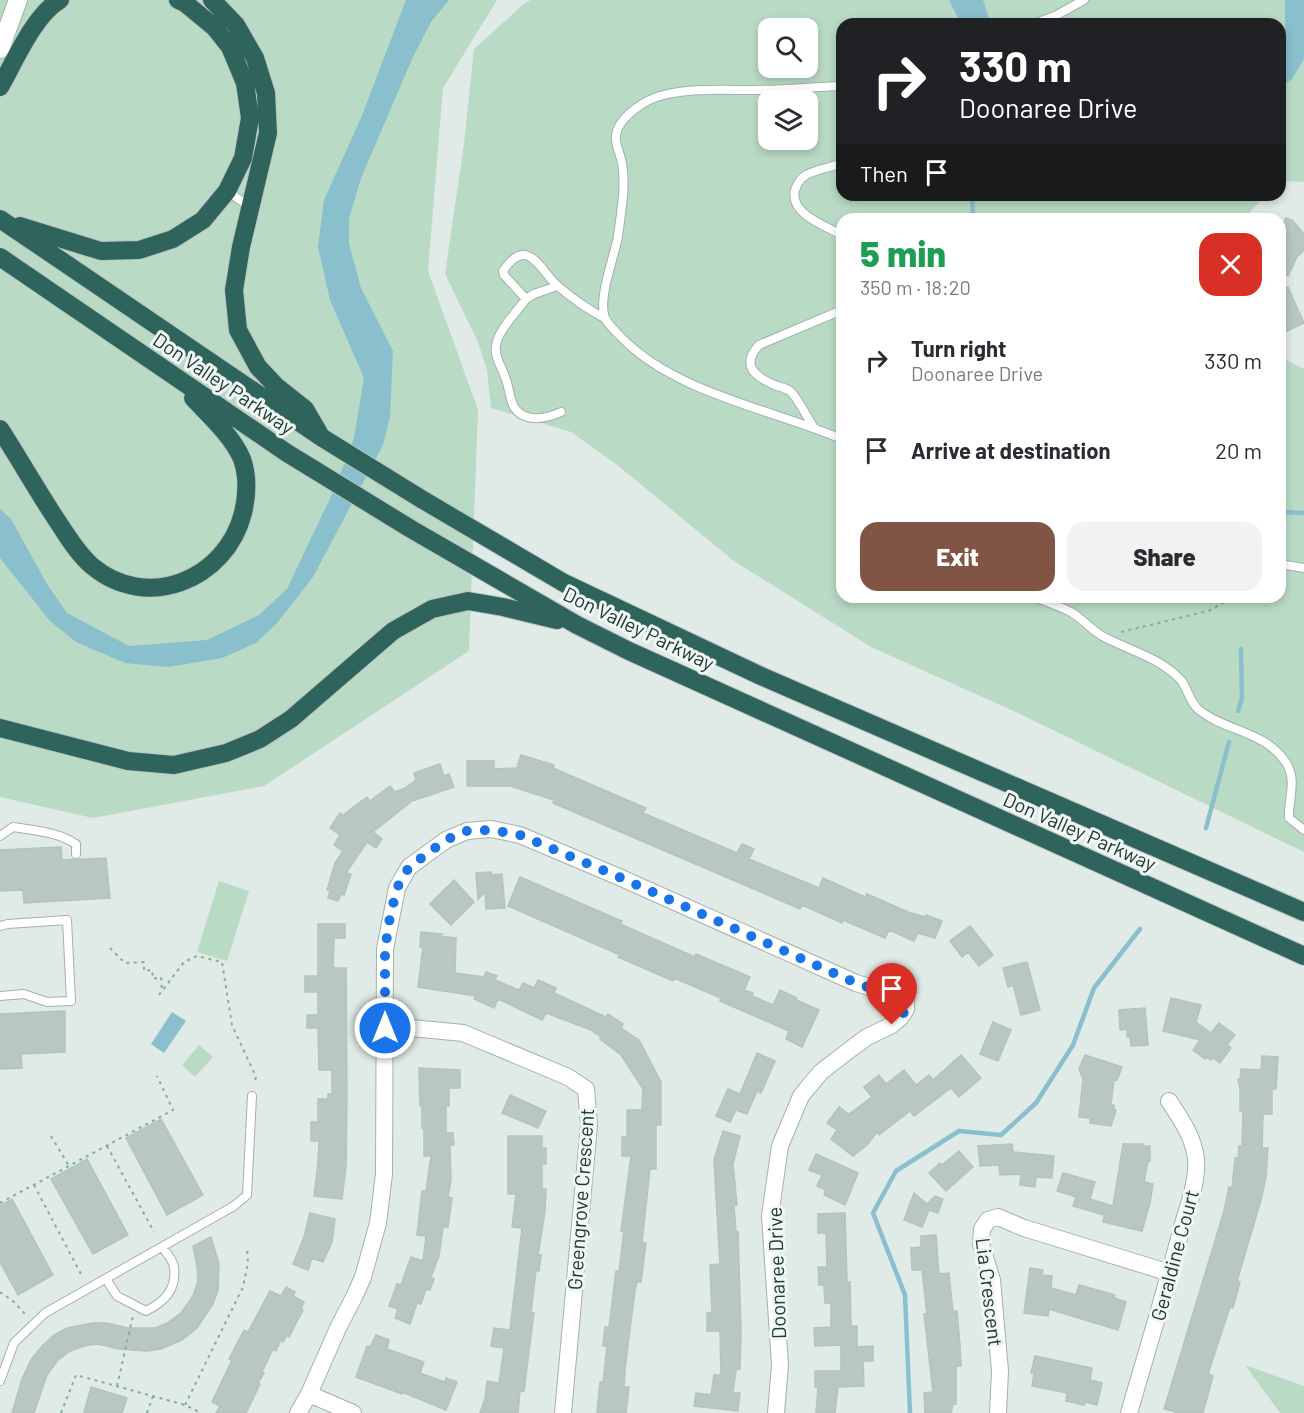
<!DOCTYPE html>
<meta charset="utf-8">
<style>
:root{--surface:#fff;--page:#f2f2f3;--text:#2b2b33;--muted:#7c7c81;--accent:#815546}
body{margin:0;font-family:Barlow,sans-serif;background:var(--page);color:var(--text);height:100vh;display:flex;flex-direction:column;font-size:22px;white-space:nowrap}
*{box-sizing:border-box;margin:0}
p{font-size:20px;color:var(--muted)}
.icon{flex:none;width:33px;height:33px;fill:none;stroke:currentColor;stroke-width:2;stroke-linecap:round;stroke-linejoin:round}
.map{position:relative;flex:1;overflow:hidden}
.details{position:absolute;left:836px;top:213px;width:450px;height:390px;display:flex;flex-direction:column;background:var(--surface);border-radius:18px;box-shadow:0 3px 9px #0003}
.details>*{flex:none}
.guide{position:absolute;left:836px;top:18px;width:450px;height:183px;border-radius:18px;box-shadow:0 3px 9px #0003;background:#202124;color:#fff;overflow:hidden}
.tools{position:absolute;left:758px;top:18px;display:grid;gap:12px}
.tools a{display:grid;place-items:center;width:60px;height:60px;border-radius:12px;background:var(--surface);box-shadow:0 3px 9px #0003;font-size:30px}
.pin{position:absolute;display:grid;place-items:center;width:51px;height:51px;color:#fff;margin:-62px -26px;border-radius:50% 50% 50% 0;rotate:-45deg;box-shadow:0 0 6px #0007}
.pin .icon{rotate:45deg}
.me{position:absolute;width:66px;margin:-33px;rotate:0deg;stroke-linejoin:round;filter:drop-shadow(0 0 4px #0008)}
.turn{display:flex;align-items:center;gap:21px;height:126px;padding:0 24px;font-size:27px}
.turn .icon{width:78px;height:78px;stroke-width:2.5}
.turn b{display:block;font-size:42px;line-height:51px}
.then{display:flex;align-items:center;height:57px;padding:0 24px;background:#0003;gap:12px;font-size:22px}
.round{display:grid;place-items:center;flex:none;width:63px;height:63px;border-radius:18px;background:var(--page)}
.summary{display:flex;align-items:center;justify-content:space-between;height:102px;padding:0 24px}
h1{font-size:36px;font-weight:800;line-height:45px;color:#1e9e55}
.action{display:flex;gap:12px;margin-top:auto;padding:12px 24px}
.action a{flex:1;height:69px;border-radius:18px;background:var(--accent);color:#fff;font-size:24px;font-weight:800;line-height:69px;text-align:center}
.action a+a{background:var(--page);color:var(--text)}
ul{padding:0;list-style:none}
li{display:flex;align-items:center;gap:18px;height:90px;padding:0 24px}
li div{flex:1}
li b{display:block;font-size:22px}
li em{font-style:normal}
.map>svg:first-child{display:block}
.green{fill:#b9dac4;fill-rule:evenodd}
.water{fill:#8abfcd}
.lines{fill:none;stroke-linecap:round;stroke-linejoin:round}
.stream{stroke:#8abfcd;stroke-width:4.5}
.building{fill:#b8c7c2;stroke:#b3c3bd;stroke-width:1.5}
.service-casing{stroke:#a3b1ad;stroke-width:10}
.minor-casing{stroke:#a3b1ad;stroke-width:18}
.secondary-casing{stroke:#9fb5ae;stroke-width:20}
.motorway-casing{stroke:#bcc4c2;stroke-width:20}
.path{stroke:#82aca1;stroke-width:2;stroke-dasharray:3 4.5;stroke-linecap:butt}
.service{stroke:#fff;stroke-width:8}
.minor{stroke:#fff;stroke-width:16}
.secondary{stroke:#fff;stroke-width:18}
.motorway{stroke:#2f645c;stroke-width:18}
.route{stroke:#1a73e8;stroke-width:10;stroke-dasharray:0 18}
.labels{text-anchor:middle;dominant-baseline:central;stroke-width:6;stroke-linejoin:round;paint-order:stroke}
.street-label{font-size:20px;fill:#213934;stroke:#f0f7f4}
</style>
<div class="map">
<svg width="1304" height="1413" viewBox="0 0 1304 1413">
<rect width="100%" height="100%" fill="#e0eae6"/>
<path class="green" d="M0,0H497L443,88L428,271L478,410L469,651L264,786L93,818L0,797Z
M531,0H1304V182L1280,181V24H842V195H1265L1244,219H842V597H1280V357L1304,369V852L1020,714L871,647L734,561L616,464L571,432L491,408L487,370L478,342L445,274L464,144L474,49L525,3ZM768,28H807V68H768ZM768,100H807V140H768Z
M219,881L249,891L227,961L197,952Z
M199,1045L213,1057L195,1077L182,1065Z
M1245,1365L1304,1386V1413H1280Z"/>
<path class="water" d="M406,0H449L431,22L412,59L361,178L349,219V244L361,288L393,351L390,417L383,445L313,577L277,623L256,643L222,658L168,667L125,663L76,642L50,621L0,558V509L11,519L47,584L67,613L129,646L207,640L259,615L287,589L334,490L354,438L364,378L330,300L318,247L324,200L361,118Z
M949,0H983L991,24H961Z
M1285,0H1304V59L1292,79L1280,88V44L1285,29Z
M172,1012L186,1021L164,1053L151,1044Z"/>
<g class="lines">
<path class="stream" d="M972,195L973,219
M1280,512L1304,513
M1238,711L1242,698L1241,649
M1206,828L1229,742
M910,1413L905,1295L873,1213L896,1171L959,1131L1001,1135L1036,1103L1073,1045L1094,988L1140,929"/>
</g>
<path class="building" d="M1286,218L1292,220L1304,234V250L1297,257L1288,276L1280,272V231Z
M1288,287L1304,323L1285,332L1280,322V291Z
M521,755L554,765L553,768L646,808L643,813L737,853L742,844L754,849L749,859L819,888L823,878L865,897L867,894L908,912L925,917L926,915L942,921L935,938L918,933L914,941L889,930L885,938L843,920L842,923L802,905L800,909L553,803L554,800L510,786H467V761H494V769L517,768Z
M440,764L444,776L449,774L454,787L412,801L373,832L382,839L376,848L367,842L346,873L351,874L344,895L341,894L338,901L328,898L330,891L327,890L335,863L343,851L334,845L340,835L330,828L340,813L343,815L367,797L370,801L390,786L395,792L405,788L416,780L414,773Z
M61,847L62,860L106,858L110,898L24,903L23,890L0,891V850Z
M491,872V875L502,874L505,908L486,909L485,892L478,899L476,873Z
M520,877L622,921L620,924L695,957L696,954L750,977L744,990L753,993L752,996L773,1005L780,990L797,998L796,1000L819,1010L802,1047L786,1039L789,1031L720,1001L721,998L674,978L673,981L618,957L620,955L508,906Z
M454,880L474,902L451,925L430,904Z
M318,924H345V938H334L333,968H346L347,1095L346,1166L342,1199L314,1196L318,1163L319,1141H311V1122H318V1099H328V1094H332V1070H319L318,1028H307V1015H318V992H305V976H318Z
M970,926L993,955L979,966L968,952L962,957L950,941Z
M421,932L442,934L439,936L456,938L455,973L484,977L486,972L497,976L495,980L519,990L523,983L534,988L538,980L556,988L554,993L606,1017L608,1014L623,1024L621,1028L639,1040L661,1082V1125H656V1169H650L642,1243H646L641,1282H637L635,1290L625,1369L624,1387H629L626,1413H597L600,1382H603L607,1346H603L605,1327H609L616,1271H619L624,1231H621L631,1156H622V1137H627V1110H642L643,1089L621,1055L600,1039L601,1037L591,1030L546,1013L542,1020L498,999L494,1008L474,999L476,996L418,987L423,947H420Z
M1027,962L1040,1010L1021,1015L1013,985L1008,987L1003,968Z
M1171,998L1201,1005L1196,1022L1211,1033L1219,1023L1235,1035L1227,1045L1231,1048L1220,1063L1213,1058L1211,1060L1207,1057L1205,1059L1193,1050L1200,1040L1163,1031Z
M1145,1008L1148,1045L1131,1046L1130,1037H1127V1029L1120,1030L1119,1010Z
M65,1011V1052L21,1054L22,1068L0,1069V1014Z
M993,1022L1011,1030L998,1061L980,1054Z
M757,1053L775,1061L761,1093L757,1091L747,1114L736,1110L730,1122L716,1116L728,1089L740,1094Z
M961,1055L981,1078L959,1097L951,1088L914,1116L910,1111L879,1135L877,1132L867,1145L853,1156L831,1139L837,1130L827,1123L839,1107L849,1114L872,1097L864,1087L879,1075L886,1084L904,1070L916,1085L929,1075L933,1080Z
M1085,1055L1122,1067L1117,1080L1114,1079L1111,1105H1114V1110H1116L1111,1126L1090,1123V1118L1079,1117L1083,1079L1079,1069Z
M1262,1056L1278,1057L1276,1089H1272V1114H1263L1262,1148H1268L1266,1177L1261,1200L1237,1281L1240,1282L1233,1308L1230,1307L1208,1374L1213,1376L1203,1413H1179L1164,1409L1224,1211L1229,1187L1232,1188L1235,1158H1238L1239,1146H1242L1243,1111H1240V1088L1238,1079H1240L1241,1069L1261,1070Z
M419,1068L460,1070V1088H449V1106H446V1133H453L454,1145H450L451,1180L448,1197L452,1198L448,1227H443L439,1256L431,1277L434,1279L430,1290L426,1289L421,1304L417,1303L410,1324L395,1318L398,1309L389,1306L397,1284L401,1285L411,1257L423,1261L426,1236L417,1235L422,1191H426L431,1156H424V1128H422V1106H420Z
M510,1095L546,1111L538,1128L502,1113Z
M161,1119L203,1195L167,1215L126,1138Z
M723,1131L740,1136L733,1164L737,1205L734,1206L736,1232H738L741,1330L740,1369L736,1370L733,1393H740L738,1411L694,1406L696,1393L711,1395L714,1375H721L720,1331H707V1313H712L710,1265L720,1264L714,1160Z
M508,1136H542V1148H546V1164H542V1189H546L545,1211L538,1255H541L539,1271L536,1270L534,1288L531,1313H534L532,1328L524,1391H520L518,1413H480L485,1399L487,1381L499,1383L504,1348L491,1346L494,1328L510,1330L522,1228L512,1227L516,1194H508Z
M1012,1144L1013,1152L1054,1156L1052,1178L1036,1177L1035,1187L1020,1185L1021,1174L1000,1175L999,1165L980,1166L978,1146Z
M1123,1144H1143V1146H1150V1161H1148L1144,1182L1153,1184L1150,1203L1142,1231L1103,1222L1104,1215L1073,1206L1076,1197L1057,1191L1063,1173L1095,1182L1090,1199L1113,1206Z
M959,1151L973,1167L946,1191L929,1173L940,1163L942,1165Z
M816,1154L858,1173L845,1205L824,1195L826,1190L817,1186L822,1175L809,1170Z
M87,1159L128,1235L93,1254L51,1179Z
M914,1193L927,1204L935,1196L943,1199L938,1213L929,1210L922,1227L904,1220Z
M12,1199L53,1275L18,1295L0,1262V1206Z
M310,1213L335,1219L332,1242L323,1262L312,1258L308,1270L293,1264L304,1237Z
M845,1213L847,1282H850L851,1326H857V1347L873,1346V1361H863L864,1386L838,1387L835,1413H816L818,1387H815V1371H841V1345L815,1346L814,1328L831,1327V1303H825L824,1285H819L818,1267H827L826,1233H818V1214Z
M936,1235L939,1274L949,1273L953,1312L957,1311L960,1345L961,1366H956V1404H953L951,1413H925L924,1393L933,1392L924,1314H927L922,1270H912L911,1248L921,1247V1236Z
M211,1237L219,1264L218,1290L213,1304L197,1328L182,1340L161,1349L147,1351L119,1349L98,1344L88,1345L70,1351L57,1361L47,1375L34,1413H12L22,1379L31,1360L42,1346L54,1335L67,1328L93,1323H107L128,1328H155L167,1323L181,1313L193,1296L198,1281L197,1266L193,1246Z
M1030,1268L1043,1270L1042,1275L1052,1276L1051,1288L1076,1295L1079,1285L1115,1295L1114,1298L1126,1302L1118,1330L1049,1309L1048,1316L1024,1313Z
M286,1287L295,1292L293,1296L304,1302L301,1309L303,1310L289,1337L287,1335L283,1342L281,1340L276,1351L273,1349L262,1372L264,1373L258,1383L260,1384L246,1413H216L220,1406L212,1402L232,1360L229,1359L244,1330L248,1332L270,1291L281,1296Z
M376,1335L389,1340L387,1349L424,1362L420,1373L445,1382L446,1378L457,1382L446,1410L402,1392V1394L356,1377L367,1346L370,1347Z
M1035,1356L1092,1368L1090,1380L1102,1383L1097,1405L1085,1402L1084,1405L1066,1401L1067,1393L1032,1386L1034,1373H1031Z
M91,1387L127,1398L122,1413H84Z"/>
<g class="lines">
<defs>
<path id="service" d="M1033,24L1055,16L1084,0
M842,86C811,87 781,90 751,90C721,90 689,88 660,96C645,100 625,114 618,128C613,139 618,148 621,159C627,181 621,213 618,236C615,256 596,301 606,320C610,326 616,332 621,337C675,393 771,409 842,439
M842,163C830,168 817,169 806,175C801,178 797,184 795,190C789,214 826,226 842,235
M227,191L250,207
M526,299L534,294L557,286
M561,412C544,420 517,424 511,399C509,392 508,384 505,377C502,367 494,357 496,346C497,332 517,311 526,299L504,275L503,271C529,233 541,273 559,287C573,299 589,310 606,319
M814,428C808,419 798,398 790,391C787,389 781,387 777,386C755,377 740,366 759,345L842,310
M1280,564L1304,568
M1033,597C1045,601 1059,606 1071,612C1083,619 1092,631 1104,637C1129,650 1160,658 1180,679C1188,688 1189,702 1199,710C1225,731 1264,731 1285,761C1298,780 1288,798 1289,818L1304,830
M0,836L13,827C33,830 58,832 76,844V854
M0,926L8,924L67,920L71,1001L47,1002L24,994L0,996
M106,1279L117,1296L146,1311C164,1302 177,1290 174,1267C173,1260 166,1252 162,1247
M0,1381L14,1343L45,1313L234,1206L247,1195L252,1096"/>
<path id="minor" d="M385,1028L401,1027L463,1033L568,1077L586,1089L589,1125L563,1413
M309,1394L353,1413
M298,1413L309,1394L338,1328L355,1295L363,1277L378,1223L384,1174L385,949L397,888L409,867L446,840L467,831L491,829L520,835L619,877L856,983L892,994L906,1002V1009L901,1017L892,1025L867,1037L852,1048L821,1072L810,1085L801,1096L780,1146L770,1216L780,1365L776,1413
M998,1413L1000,1371L992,1280L981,1244L982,1229L988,1220L998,1217L1024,1228L1170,1273
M1129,1413C1147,1351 1166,1289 1182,1227C1188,1206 1198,1181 1196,1159C1194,1138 1181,1119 1169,1101"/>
<path id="secondary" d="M0,49L18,0"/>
<path id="motorway" d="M212,0L236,25L255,58L266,93L268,133L241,247L234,290L238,330L258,367L276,386L305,409L319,433
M0,87C15,61 34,15 60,0
M0,219L321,437L423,500L564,583L761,676L1304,912
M20,226L101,251L139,250L173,239L203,220L227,191L243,158L250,118L245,83L230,47L214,27L185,3L178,0
M0,257L287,453L411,529L577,625L629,651L1304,956
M0,429C20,460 38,492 58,522C68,537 78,554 92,566C147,612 226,580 243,513C247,496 248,476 242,459C232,436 210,416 193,398
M0,728L128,761L174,765L226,753L260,739L291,719L393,631L432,609L468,601L503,607L557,620"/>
</defs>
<use href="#service" class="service-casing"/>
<use href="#minor" class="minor-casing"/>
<use href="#secondary" class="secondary-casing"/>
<use href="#motorway" class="motorway-casing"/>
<path class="path" d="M1121,632L1208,611L1235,597
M110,948L125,963L144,962V971L152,970L153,979L161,977L162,991
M159,995L184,962L197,956L222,962L232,1025L256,1077L254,1084
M51,1136L69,1166
M107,1146L154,1232
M34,1185L83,1278
M0,1203L173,1110L157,1076
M0,1292L13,1301L26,1315
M117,1386L133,1316
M185,1405L243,1287L248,1263L247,1247
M61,1413L76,1375L185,1405L201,1413
M147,1413L153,1396"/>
<use href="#service" class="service"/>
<use href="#minor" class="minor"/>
<use href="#secondary" class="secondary"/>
<use href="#motorway" class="motorway"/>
</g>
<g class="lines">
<path class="route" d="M385,1028V949L390,917L397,888L409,867L446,840L466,831L492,830L520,835L619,877L856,983L903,999L906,1002C906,1013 901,1018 892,1025"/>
</g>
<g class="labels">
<g class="street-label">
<text transform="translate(224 383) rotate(34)">Don Valley Parkway</text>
<text transform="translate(639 628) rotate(26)">Don Valley Parkway</text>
<text transform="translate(1080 831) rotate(24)">Don Valley Parkway</text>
<text transform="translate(580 1199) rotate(-86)">Greengrove Crescent</text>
<text transform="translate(1174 1255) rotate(-75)">Geraldine Court</text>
<text transform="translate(776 1273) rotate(-92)">Doonaree Drive</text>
<text transform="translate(990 1292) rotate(83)">Lia Crescent</text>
</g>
</g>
</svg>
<div class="tools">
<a><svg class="icon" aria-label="search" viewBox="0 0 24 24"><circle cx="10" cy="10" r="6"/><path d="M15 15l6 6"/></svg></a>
<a><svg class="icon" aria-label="layers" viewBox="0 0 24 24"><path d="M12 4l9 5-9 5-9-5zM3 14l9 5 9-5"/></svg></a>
</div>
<div class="pin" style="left:892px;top:1025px;background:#d93025"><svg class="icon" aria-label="arrive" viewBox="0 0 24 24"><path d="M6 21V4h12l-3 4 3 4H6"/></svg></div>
<svg class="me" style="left:385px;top:1028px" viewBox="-20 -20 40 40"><circle r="17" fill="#1a73e8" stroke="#fff" stroke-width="3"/><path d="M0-11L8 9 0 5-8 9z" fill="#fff"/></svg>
<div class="guide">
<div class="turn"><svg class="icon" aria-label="right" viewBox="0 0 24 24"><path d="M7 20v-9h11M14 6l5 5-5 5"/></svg><div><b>330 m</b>Doonaree Drive</div></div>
<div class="then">Then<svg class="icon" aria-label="arrive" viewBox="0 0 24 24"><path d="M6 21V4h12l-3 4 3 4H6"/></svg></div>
</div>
<section class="details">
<div class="summary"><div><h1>5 min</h1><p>350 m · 18:20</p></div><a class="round" style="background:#d93025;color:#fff"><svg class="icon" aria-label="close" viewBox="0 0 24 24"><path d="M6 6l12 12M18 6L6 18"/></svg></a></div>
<ul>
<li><svg class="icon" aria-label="right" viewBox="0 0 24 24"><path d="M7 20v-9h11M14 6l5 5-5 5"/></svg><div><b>Turn right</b><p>Doonaree Drive</p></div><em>330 m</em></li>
<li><svg class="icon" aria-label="arrive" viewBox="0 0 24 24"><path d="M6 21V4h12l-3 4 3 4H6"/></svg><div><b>Arrive at destination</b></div><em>20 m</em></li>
</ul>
<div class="action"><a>Exit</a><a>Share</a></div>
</section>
</div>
